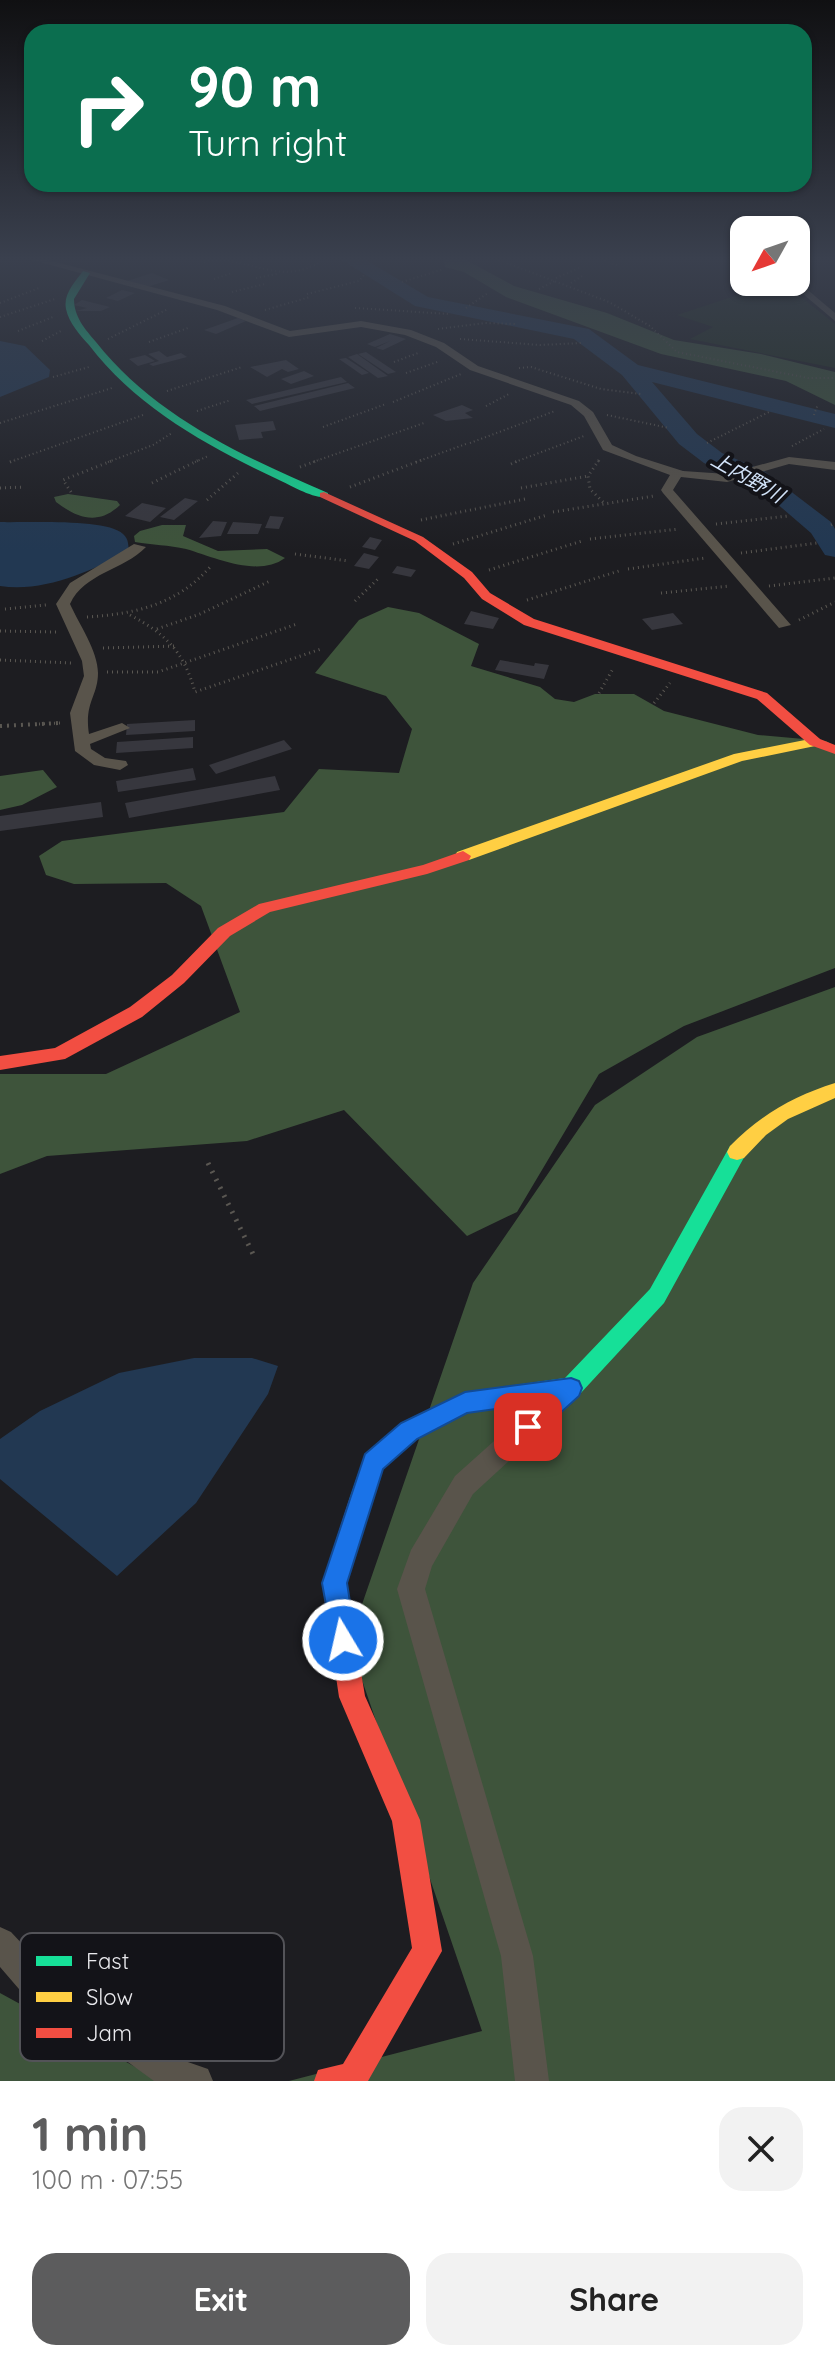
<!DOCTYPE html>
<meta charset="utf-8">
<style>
:root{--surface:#fff;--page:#f2f2f2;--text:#222;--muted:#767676;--accent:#5c5c5d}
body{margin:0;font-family:Quicksand,"Noto Sans JP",sans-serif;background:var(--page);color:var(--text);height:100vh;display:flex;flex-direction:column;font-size:30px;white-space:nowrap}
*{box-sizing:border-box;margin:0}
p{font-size:26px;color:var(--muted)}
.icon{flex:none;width:44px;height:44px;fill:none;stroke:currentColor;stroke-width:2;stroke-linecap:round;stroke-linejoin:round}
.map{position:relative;height:2081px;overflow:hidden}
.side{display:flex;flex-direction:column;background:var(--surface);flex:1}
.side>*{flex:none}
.banner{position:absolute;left:24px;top:24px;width:788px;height:168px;border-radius:24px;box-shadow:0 2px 6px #0004;background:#0b6e4f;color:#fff;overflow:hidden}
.needle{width:52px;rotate:230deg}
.fabs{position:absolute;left:730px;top:216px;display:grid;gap:16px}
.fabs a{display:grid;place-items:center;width:80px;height:80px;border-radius:16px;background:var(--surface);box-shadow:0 2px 6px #0004;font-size:40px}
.pin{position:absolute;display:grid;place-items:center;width:68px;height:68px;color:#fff;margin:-34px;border-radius:16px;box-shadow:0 4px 12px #0006}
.me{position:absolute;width:88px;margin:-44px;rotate:351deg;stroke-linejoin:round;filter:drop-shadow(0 0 6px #0008)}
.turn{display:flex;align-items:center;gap:28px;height:168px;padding:0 32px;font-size:36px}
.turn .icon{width:104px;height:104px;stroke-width:2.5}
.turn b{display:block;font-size:56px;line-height:68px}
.round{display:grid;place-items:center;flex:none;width:84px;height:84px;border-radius:24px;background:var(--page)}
.overview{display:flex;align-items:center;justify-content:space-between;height:136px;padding:0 32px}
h1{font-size:48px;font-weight:700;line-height:60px;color:var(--accent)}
.primary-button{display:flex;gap:16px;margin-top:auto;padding:16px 32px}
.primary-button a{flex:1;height:92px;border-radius:24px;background:var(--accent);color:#fff;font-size:32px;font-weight:700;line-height:92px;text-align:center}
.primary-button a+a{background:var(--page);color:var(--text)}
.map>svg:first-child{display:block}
.green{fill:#212f20}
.forest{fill:#3e543b}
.water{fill:#223852}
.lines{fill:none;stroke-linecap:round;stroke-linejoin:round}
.river{fill:#223852;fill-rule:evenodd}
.building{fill:#37373e}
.path-far3{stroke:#5a5752;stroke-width:2;stroke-dasharray:1 3;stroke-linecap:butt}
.path-far2{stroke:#5a5752;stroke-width:3;stroke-dasharray:1 4;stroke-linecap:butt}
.path-far1{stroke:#5a5752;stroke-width:4;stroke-dasharray:2 5;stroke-linecap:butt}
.path{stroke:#5a5752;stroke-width:5;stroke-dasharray:2 7;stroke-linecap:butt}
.street{fill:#59544b;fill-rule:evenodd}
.fast{fill:#16e098;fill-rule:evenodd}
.slow{fill:#ffcf43;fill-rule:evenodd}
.jam{fill:#f24e42;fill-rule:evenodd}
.route{fill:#1a73e8;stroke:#114b97;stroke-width:2}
.labels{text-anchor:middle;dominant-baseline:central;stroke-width:8;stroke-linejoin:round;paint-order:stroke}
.far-water-label{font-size:20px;font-style:italic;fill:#d3e4fa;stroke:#131318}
.key{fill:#131318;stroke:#535358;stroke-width:2}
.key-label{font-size:22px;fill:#e9e9ed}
</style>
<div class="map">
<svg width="835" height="2081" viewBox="0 0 835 2081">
<rect width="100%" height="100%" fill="#1d1d21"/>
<path class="green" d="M778,288L791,289L835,324V368L690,339L713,327L677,315L741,294Z"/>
<path class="forest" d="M444,260H466L514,286L607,313L674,340L761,354L835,372V405L786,381L661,354L506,297L464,272L445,267Z
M68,494L117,501L120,505C98,526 77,518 56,502L54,497Z
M162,525H186L183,536L218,551L267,549L285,558C258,578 214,557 186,549C169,545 152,545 135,542L134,536L140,531Z
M388,607L419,613L479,644L471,666L540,687L555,699L574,702L595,694H634L664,711L758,735L826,741L835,746V968L684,1026L599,1074L517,1212L467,1236L344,1110L247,1141L47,1156L0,1174V1074H106L240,1012L201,906L166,883L74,884L46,875L39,856L62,841L284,812L319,769L399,773L412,729L386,696L315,673L359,620Z
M43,770L57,787L22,805L0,810V776Z
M835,987V2081H289L482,2031L349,1642L473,1283L595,1105L697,1037Z
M0,1993L161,2081H0Z"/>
<path class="water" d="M0,341L25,346L50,370L49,377L0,397Z
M0,522C25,523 107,518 123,534C129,539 128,545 129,551C91,571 43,593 0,586Z
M194,1358H252L278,1366L268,1394L196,1503L117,1576L0,1479V1439L40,1411L119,1373Z"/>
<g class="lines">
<path class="river" d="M342,260H366L428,297L589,329L638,365L835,414V428L652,382L697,434L722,453L764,471L831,522L835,529V557L825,555L811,533L775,502L746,481L704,463L679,444L622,375L574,339L415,306Z"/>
</g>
<path class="building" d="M152,273L169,280L144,288L127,281Z
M122,290L135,293L118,301L106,298Z
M82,300L110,307L101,311H76L87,308L74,305Z
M238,318L246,321L216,334L204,330Z
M390,334L406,339L383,350L376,348L390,341L375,347L367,344Z
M159,351L167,357L181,353L187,357L153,366L149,364L159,361L148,354Z
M366,352L396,372L388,374L358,354Z
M357,354L388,376L378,378L348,357Z
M145,355L155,361L138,366L129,359Z
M346,358L369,373L362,375L339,359Z
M286,360L299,369L288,372L282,369L267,377L250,367Z
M304,371L314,376L291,384L281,379Z
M341,377L347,382L252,404L246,400Z
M348,383L355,388L260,411L254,406Z
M462,405L473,410L465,413L473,418L446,421L433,415Z
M273,421L276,430L261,432L263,438L239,440L235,425Z
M185,498L198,501L174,520L160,517Z
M142,503L166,508L150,522L125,516Z
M270,516L284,517L279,529L265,528Z
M213,521L227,522L221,536L199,538Z
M233,522L262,524L258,534H227Z
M370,537L382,540L375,550L362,547Z
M364,553L379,557L369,569L354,566Z
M397,566L416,570L411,577L392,573Z
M471,611L499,618L493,629L464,624Z
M673,613L683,624L652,630L642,619Z
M500,660L534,666L535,663L549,665L544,679L495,670Z
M195,720V731L126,735L127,724Z
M193,737V748L116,753L117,742Z
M284,740L292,749L216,774L209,765Z
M193,768L196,780L118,792L116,781Z
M275,776L280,790L129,818L125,803Z
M101,802L103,817L0,831V816Z"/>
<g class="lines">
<path class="path-far3" d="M499,260L609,302L650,326L677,352L808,378H835
M605,260L618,266
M204,262C252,254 277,289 324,260
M256,278L277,274
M556,278L579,268
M214,279L232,273
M402,282L444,269
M571,283L582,276
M539,289L555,281
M232,292L265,284
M307,294L359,281L364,275
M0,303L39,288
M355,308L449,314
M466,308L488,293
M265,310L310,297
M0,317L55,299
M438,329L485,323L517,324
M18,331L53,317
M108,339L168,309
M460,339L540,345L581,343
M42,341L61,331
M149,342L188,328
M394,362L418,353
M519,368L531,367L601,389L641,394
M406,373L440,361
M53,377L89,367
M167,391L242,367
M393,402L461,374
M486,406L509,394
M197,411L231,400
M607,415L669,428
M814,415L818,404
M0,423L112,388
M323,427L386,404
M470,443L555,411
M707,443L769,412
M792,446L824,429
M10,462L143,415
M108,462L153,445L172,433
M195,462L208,456
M313,462L424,423
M416,462L466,444
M515,462L584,436
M598,462L600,459"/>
<path class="path-far2" d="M599,460L588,476L590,489L604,503
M10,462L15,460
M511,464L520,460
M300,467L319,460
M152,483L199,460
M350,487L422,460
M0,488L25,487
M521,488L588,476
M71,492L63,480L114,460
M207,500L238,473
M553,512L654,496
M421,520L525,499
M716,524L788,516
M831,525L835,523
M590,539L679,529
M453,544L547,515
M741,553L817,543
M295,554L349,561
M628,569L705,558
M489,570L582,541
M769,586L835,578
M661,593L730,586
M527,600L622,570
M355,601L380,577
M5,609L46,605
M130,615C166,634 184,652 195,692L321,649
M87,617C136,614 178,604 211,566
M799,620L835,602
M157,629L200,614L270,581
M0,631L56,632
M103,648L177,646
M0,660L71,663
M107,672H158L297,624
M599,693L614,667
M654,703L670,683
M39,724L60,723"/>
<path class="path-far1" d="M0,726L60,723"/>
<path class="path" d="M208,1163L255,1258"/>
<path class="street" d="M32,260H48L225,306L290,331L361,321L411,330L444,343L478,366L579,401L593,412L612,445L636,456L683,471L727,474L789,457L835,462V470L789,464L727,482L681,477L673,490L791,625L779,628L663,493L661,490L670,475L603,450L584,416L571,405L470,370L436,347L405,335L361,327L289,337L217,310Z
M796,280L835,313V321L789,282Z
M134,544L146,547C124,570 84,573 70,604C79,624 98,651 98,673C98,696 84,703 89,734L122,723L130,728L90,744L91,749L105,758L126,761L128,765L120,770L94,765L75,751L70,713L84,676L82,661L56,604L70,583Z
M571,1376L580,1380L583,1388L580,1396L473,1494L432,1566L425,1589L533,1956L549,2081H515L501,1956L397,1589L411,1550L455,1476L562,1380Z
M0,1927L11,1932L55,1979L127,2020L182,2060L208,2069L213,2081H154L103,2044L31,2003L0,1967Z"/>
<path class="fast" d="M83,271L90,273L74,299C74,317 85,329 96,342C154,416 244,457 328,493V497C312,499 291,485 277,479C207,446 136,407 89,345C80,335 69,323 66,309C63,294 75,282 83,271Z
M737,1144L744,1146L747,1152L664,1303L579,1395L468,1413L417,1439L382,1469L369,1508L361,1512L353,1508L349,1500L365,1454L401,1423L465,1392L565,1378L650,1289L730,1146Z"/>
<path class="slow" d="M815,738L820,739V745L742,761L469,860H457L455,856L457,852L734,754Z
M835,1083V1098L788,1119L766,1135L744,1158L737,1160L730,1158L727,1152L730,1146C760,1115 794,1096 835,1083Z"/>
<path class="jam" d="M324,492L423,537L472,572L490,593L534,619L767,693L820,739L835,745V754L810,745L757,699L524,625L482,599L464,578L415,541L320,497V493Z
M463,851L471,856L469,860L427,874L270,912L230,936L184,983L142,1017L65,1059L0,1070V1056L55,1048L130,1007L172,975L218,928L259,904L423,865Z
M361,1488L369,1492L373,1500L346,1583L365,1696L420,1820L442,1951L368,2081H314L318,2070L343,2064L412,1948L392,1821L339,1697L322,1583L349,1500L353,1492Z"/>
</g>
<linearGradient id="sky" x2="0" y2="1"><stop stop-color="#101012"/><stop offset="0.47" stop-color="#3a404e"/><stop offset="1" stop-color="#3a404e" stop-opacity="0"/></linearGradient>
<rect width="835" height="551" fill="url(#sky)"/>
<path class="route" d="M571,1378L579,1381L582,1388L579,1396L536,1435L528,1438L520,1435L517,1427L538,1403L467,1413L417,1439L383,1469L347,1583L356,1640L352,1649L343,1653L334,1649L322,1583L365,1454L401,1423L465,1392Z"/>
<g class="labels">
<g class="far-water-label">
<text transform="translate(748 477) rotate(30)">上内野川</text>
</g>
</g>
<rect x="20" y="1933" width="264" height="128" rx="12" class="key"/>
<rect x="36" y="1956" width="36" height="10" fill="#16e098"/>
<rect x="36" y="1992" width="36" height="10" fill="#ffcf43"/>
<rect x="36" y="2028" width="36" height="10" fill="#f24e42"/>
<g class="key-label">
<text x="86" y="1969">Fast</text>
<text x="86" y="2005">Slow</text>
<text x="86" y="2041">Jam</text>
</g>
</svg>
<div class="fabs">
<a><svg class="needle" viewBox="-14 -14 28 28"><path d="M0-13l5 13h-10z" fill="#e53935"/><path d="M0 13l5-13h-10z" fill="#767676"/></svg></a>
</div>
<div class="pin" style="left:528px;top:1427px;background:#d93025"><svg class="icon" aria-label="arrive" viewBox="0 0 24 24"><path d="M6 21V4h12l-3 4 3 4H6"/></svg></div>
<svg class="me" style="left:343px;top:1640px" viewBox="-20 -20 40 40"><circle r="17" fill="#1a73e8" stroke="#fff" stroke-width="3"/><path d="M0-11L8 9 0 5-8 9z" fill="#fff"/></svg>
<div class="banner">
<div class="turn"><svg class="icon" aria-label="right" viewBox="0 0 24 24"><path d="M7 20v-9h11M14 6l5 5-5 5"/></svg><div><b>90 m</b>Turn right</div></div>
</div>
</div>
<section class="side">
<div class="overview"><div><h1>1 min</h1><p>100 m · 07:55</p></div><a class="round"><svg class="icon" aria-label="close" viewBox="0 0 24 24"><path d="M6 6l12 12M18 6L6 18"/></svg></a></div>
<div class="primary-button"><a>Exit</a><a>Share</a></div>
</section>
